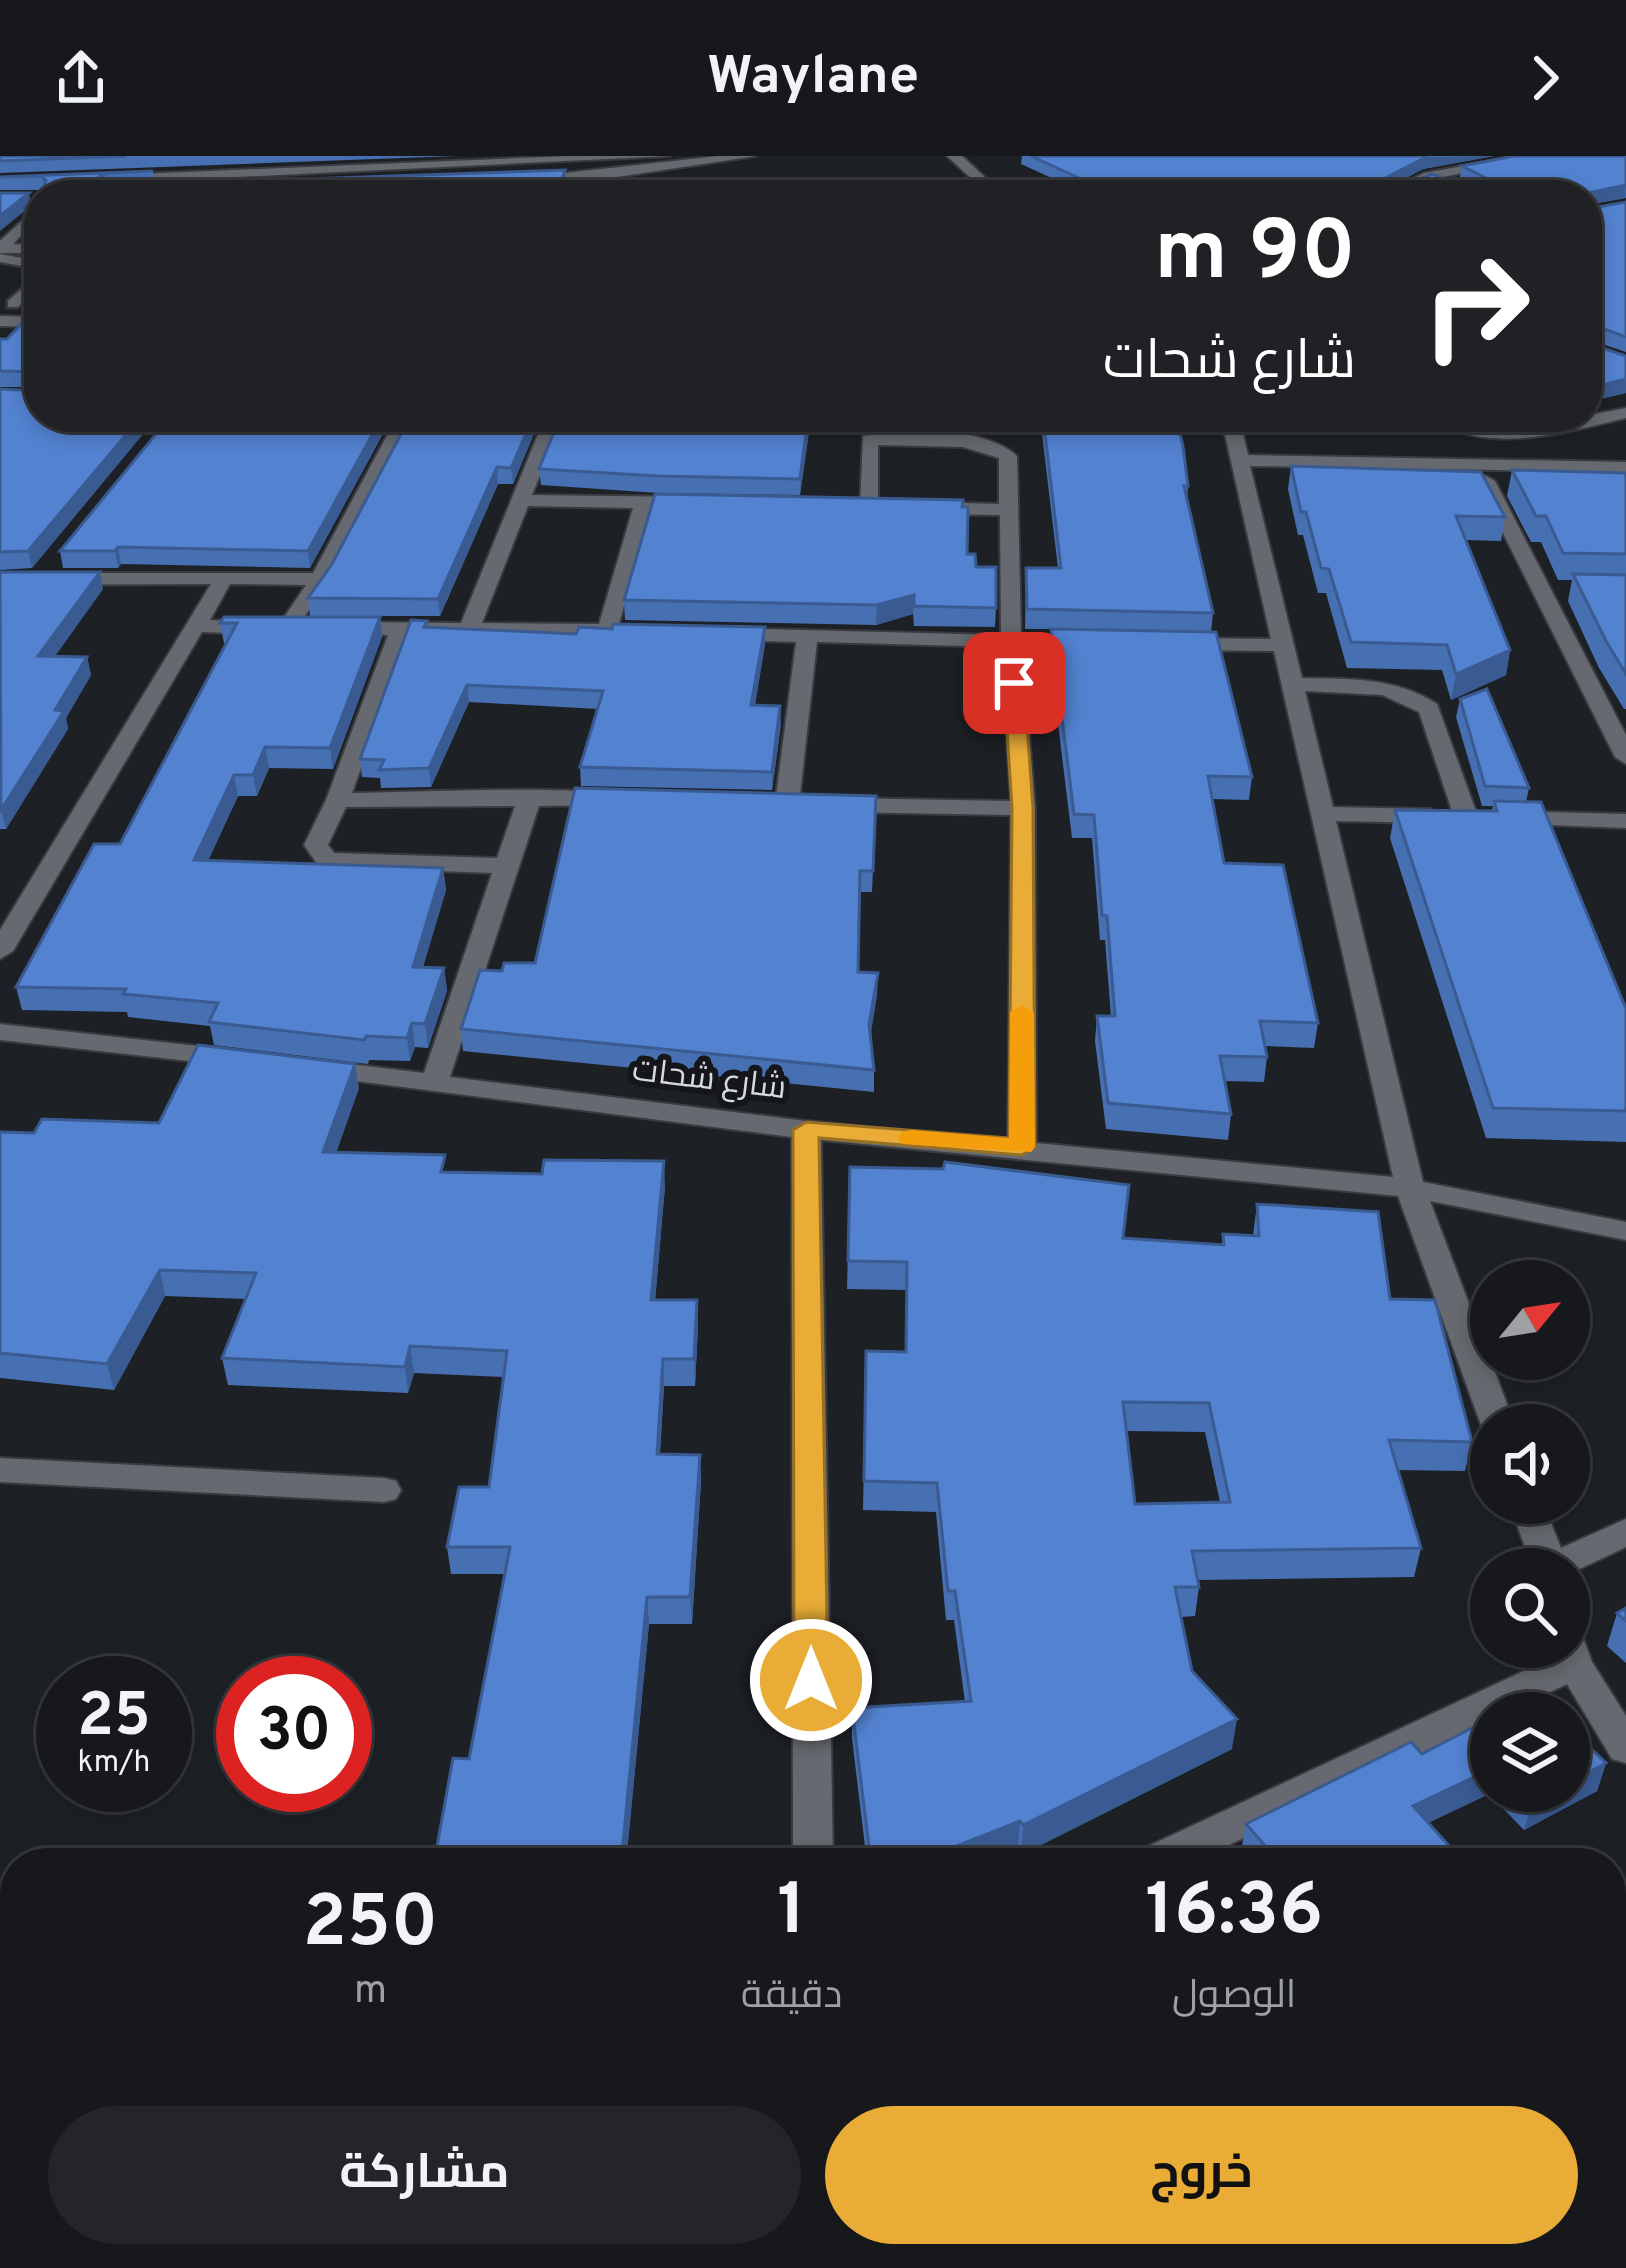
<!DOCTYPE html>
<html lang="ar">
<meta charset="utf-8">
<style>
:root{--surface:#16181c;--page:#232529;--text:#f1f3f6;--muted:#9ea0a3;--line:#35373b;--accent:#e8ac37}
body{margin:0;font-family:Overpass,Cairo,sans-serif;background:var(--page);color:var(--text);direction:rtl;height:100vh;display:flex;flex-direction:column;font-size:45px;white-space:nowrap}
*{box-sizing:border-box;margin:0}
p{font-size:39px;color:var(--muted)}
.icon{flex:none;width:66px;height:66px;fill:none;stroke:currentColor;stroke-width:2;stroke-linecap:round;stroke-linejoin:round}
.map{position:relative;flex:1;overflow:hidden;direction:ltr}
.panel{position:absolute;left:0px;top:1692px;width:1626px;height:420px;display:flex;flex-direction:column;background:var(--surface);border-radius:48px 48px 0 0;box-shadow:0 6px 18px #0003,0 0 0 3px var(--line);direction:rtl}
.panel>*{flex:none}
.guide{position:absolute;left:24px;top:24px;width:1578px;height:252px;border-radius:48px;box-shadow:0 6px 18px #0003,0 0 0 3px var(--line);direction:rtl;background:#202124;color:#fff;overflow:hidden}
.needle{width:78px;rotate:60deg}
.controls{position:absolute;left:1470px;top:1104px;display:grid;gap:24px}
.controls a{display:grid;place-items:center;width:120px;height:120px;border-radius:50%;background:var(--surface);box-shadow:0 6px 18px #0003,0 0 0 3px var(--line);font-size:60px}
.speed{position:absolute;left:36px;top:1500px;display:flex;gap:24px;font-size:60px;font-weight:700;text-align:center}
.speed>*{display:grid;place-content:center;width:156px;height:156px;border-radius:50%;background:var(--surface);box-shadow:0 6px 18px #0003,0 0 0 3px var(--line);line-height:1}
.speed small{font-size:30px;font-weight:400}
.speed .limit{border:18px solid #d22;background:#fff;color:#111}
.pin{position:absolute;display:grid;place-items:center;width:102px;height:102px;color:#fff;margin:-51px;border-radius:24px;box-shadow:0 6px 18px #0006}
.me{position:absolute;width:132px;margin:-66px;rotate:0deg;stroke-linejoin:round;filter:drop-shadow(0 0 9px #0008)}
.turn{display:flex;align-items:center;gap:42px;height:252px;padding:0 48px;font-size:54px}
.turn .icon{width:156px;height:156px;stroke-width:2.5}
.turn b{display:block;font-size:84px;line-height:102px}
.eta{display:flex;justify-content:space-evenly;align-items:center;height:204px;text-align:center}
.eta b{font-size:72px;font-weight:700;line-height:84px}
.button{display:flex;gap:24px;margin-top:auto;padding:24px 48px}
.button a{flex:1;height:138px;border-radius:72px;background:var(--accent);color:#111;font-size:48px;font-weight:700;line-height:138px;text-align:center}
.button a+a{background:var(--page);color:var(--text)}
header{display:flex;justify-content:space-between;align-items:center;height:156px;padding:0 48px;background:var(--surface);font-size:54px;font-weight:700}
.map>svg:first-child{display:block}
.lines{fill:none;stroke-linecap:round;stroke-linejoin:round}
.lane-casing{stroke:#393b40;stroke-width:5}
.street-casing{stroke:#393b40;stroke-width:4}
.secondary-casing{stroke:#393b40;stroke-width:4}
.lane{fill:#66696f;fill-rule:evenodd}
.street{fill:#66696f;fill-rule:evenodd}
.secondary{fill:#66696f;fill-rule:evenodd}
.wall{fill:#4770b3;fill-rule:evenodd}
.shaded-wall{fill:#3a5b92}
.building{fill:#5382d0;stroke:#3a5b92;stroke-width:3;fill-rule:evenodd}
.route{fill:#e8ac37;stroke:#977024;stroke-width:3}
.slow{fill:#f59e0b}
.labels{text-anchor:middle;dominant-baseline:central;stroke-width:12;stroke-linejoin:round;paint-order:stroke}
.street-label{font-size:33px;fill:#d7dadd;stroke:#14161b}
</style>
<header><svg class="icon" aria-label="forward" viewBox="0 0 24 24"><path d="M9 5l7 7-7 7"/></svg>Waylane<svg class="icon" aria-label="share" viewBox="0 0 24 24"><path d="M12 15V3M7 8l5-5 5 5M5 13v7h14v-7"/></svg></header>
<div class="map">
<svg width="1626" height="2112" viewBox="0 0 1626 2112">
<rect width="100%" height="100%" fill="#1d2025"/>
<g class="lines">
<defs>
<path id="lane" d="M0,98L39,105V113L0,106Z
M39,118V130L18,151H8V145Z"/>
<path id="street" d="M718,0H756L617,21L527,26L520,22Z
M947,0H962L1004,39H989Z
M1520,0H1549L1433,23L1399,39H1381L1424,17Z
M605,33L697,35L704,39H600Z
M39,49V61L13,88L39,89V97H0V85Z
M0,160L39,161V171L0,170Z
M1626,252V262C1567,276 1484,301 1430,261L1532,270Z
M397,261H415L330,423L293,477L276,473L306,429L230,428L210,464L258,466L268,472L258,478L202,476L13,795L0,803V774L211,428L0,429V417H313Z
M545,261H563L532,339L692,341L701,347L692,353L652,352L619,468L628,474L625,478L409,479L352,637C392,637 603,627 621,642L609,649L539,650L450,921L806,965L1008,985L1011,659L837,656L825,649L837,642L1011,645L1001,491L817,486L799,648L787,655L775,648L796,486L726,484L716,478L726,472L1001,479L1000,359L926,358L917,352L926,346L999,348V302L963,291L878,289V351L869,357L860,351L863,280C905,274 984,269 1017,300L1021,479L1086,481L1096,487L1086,493L1022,492L1035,652L1036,987L1393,1021L1274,495L1182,494L1172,488L1182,482L1271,483L1221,261H1239L1248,299L1626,306V316L1250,310L1302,522C1349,523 1396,521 1437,548L1478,661L1466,668L1454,661L1419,556L1382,539L1305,535L1333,651L1430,653L1442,660L1430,667L1336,665L1423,1026L1626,1066V1084L1430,1045L1515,1269H1491V1278L1481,1269L1398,1040L821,984L833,1707H793L792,981L317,920L303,912L317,904L424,917L492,717L327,711L318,709L304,689L326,644L388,479L342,478L332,472L342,466L461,467ZM528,350L633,352L599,468L482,467ZM515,650L497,702L334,697L328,689L346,651Z
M1486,320L1495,325L1626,579V608L1615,601L1477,325Z
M1508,655L1626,658V672L1500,667L1496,662Z
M0,868L234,894L248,902L234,910L0,884Z
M0,1302L384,1322L396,1325L401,1334L396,1343L384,1346L0,1326Z
M1509,1347H1543L1561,1392L1626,1363V1391L1569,1418V1413H1533Z
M1569,1475L1582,1479L1592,1506L1626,1560V1607L1612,1603L1567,1528L1506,1557H1491V1564L1191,1707H1132L1138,1695L1554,1501L1551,1491H1569Z
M271,2097H343L337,2112H265Z
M941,2097H991L997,2112H947Z"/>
<path id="secondary" d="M569,0H670L114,27L107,23L114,19Z"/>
</defs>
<use href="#lane" class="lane-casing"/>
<use href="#street" class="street-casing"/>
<use href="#secondary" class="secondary-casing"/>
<use href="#lane" class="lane"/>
<use href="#street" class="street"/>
<use href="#secondary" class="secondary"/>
</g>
<path class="wall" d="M0,0H456L0,17Z
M1022,0H1494L1423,13L1389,31H1478L1460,22L1462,10L1626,0V42L1587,49V39H993V33L1078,34L1021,8Z
M565,14L566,27L562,39H42L44,34H0V21L153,15L155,28Z
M1626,46V196L1587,183L1588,187L1626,200V237L1587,246V53Z
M39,51V82H25L22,68Z
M39,159V261H157L32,412L0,414V233L36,235L37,231H0V183H7Z
M170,261H392L310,412L121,408L118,412H63L60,395Z
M541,261L513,328H498L440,460H310L308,442L332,408Z
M560,261H811L800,339L658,337L541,329L539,313Z
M910,261H965L964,274L911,271Z
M1040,261H1176L1188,330L1187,343L1213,457L1211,476L1252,621L1249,644L1212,643L1224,707L1318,867L1314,892L1265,890L1267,901L1264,926L1225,925L1231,958L1228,984L1106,973L1095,885L1097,860H1111L1105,784H1100L1092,682H1072L1049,494L1051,473H1025L1026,412H1058Z
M1481,261H1527L1515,264Z
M1291,310L1505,361L1501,385L1466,384L1510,494L1506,519L1451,544L1442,514L1347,512L1326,437H1318L1303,379H1298L1288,333Z
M1512,314L1626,317V553H1624L1599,512L1568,445L1572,424H1558L1541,386H1531L1507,340Z
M967,398L996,452L995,471L914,470L913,458L876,469L625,464L624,444Z
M0,416L103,433L55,500L87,501L91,519L66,562L68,573L6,673H0Z
M380,461L382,481L333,613L269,612L257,640H238L208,705L443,712L446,734L423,811L444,812L447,835L428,892L415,891L410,905L369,904L368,908L214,889L210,870L128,861L127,856L22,854L16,831L120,688L227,487H224L220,467Z
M428,471L765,488L755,549L781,568L772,634L581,630L580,611L598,553L469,546L431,631L381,632L380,622L362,621L360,603Z
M1460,543L1529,632L1526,646L1626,853V986L1486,982L1390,682L1395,654L1492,655L1493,650H1482L1456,561Z
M876,640L872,736H860L858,816L877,839L870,880L874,914V936L463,895L461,873L502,815L535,807Z
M359,932L336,997L447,1016L665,1030L655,1144L698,1170L695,1230H664L660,1298L700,1299L701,1325L692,1468H649L626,1707H434L469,1603L505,1418H451L447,1391L489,1331L503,1221L414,1217L408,1237L228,1229L222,1202L246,1143L165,1140L114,1234L0,1222V976L34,977L159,967Z
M850,1011L1123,1082L1222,1089L1223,1078L1253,1080L1257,1048L1390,1143L1472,1286L1465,1315L1398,1314L1421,1392L1414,1421L1198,1424L1199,1431L1195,1460L1181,1461L1192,1515L1232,1593L1021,1699L1018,1694L986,1707H867L852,1582V1552L965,1546L954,1464H946L936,1356L863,1354L866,1195L906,1196L907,1134L847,1133ZM1127,1275L1205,1276L1220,1346L1135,1348Z
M1626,1452V1507L1607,1490L1617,1457Z
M1491,1562V1635H1569L1606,1607L1597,1635L1524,1674L1489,1638L1428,1667L1451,1692L1447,1707H1246L1249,1705L1241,1695L1246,1668L1422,1598Z
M540,2097H947L954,2108V2112H539L546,2108Z
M1139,2097H1324L1304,2108L1307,2112H1149Z
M1394,2097H1611L1626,2112H1406Z"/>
<path class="shaded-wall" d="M1494,0L1423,13L1377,38L1378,26L1425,1Z
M565,14L566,27L562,39H557Z
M105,17L107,31L96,38L93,25Z
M1626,29L1625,42L1587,49L1588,37Z
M29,37L31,50L0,75V60Z
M1626,223V237L1587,246V233Z
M141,261H157L32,412L28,395Z
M382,261H392L310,412L308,395Z
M533,261H541L513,328L511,312Z
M808,261H811L800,339V323Z
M497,311L498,328L440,460L438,443Z
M118,391L121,408L118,412L115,395Z
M100,416L103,433L42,518L38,500Z
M914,439L913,458L876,469L877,449Z
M380,461L382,481L333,613L330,592Z
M765,471V488L752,567L751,549Z
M1510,494L1506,519L1451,544L1456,518Z
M87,501L91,519L66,562L68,573L6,673L1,654L55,554Z
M467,529L469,546L431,631L429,612Z
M780,550L781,568L772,634V616Z
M265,591L269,612L257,640L253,619Z
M234,619L238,640L198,726L194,704Z
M443,712L446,734L416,834L413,811Z
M444,812L447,835L428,892L425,868Z
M878,817L877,839L869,890V868Z
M412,867L415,891L410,905L407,882Z
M355,908L359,932L327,1022L323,996Z
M664,1005L665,1030L653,1170L651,1144Z
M160,1114L165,1140L114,1234L107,1208Z
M697,1144L698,1170L695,1230L694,1203Z
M410,1190L414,1217L408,1237L405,1211Z
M663,1203L664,1230L658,1325L657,1298Z
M700,1299L701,1325L692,1468L690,1441Z
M647,1441L649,1468L626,1707H621Z
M1237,1563L1232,1593L1021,1699L1023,1669Z
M1606,1607L1597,1635L1524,1674L1532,1647L1554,1635H1569V1627Z
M1491,1613L1489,1638L1406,1677L1413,1650Z
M1020,1665L1018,1694L986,1707H914Z
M1451,1692L1447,1707H1421Z
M1291,2097H1324L1298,2112Z
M1570,2102L1566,2112H1554Z"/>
<path class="building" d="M0,0H126L0,5Z
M1031,0H1428L1378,26L1383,31H1401L1432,18L1468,31H1490L1494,26L1462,10L1514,0H1626V29L1588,37L1587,49V39H1004L993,33L1107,35Z
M565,14L557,39H42L46,24L41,20L0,21L153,15L105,17L93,25L98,30Z
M747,28L970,31V39H743Z
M0,37H29L0,60Z
M1626,46V181L1591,168L1587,171V53Z
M39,51V68H22Z
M39,159V219L36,216L0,215V183H7L29,160Z
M1587,181L1588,187L1626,200V223L1587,233Z
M39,225V261H141L28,395L0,396V233L36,235Z
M170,261H382L308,395L118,391L115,395H60Z
M410,261H533L511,312L497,311L438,443L308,442L332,408Z
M560,261H808L800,323L658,320L539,313Z
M1043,261H1176L1183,290L1188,330H1184L1213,457L1027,453L1026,412H1061Z
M1291,310L1481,316L1505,361L1456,360L1510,494L1456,518L1447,489L1351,486L1329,413L1321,412L1306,356H1301Z
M1512,314L1626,317V398L1563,397L1546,360H1536Z
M655,338L963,344L962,351H968L967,398H975L976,411H996V452L914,450V439L877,449L624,444Z
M0,416H100L38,500L87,501L55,554L64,555L1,654Z
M1573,418L1626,419V518L1606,485Z
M224,461H380L330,592L265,591L253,619H234L194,704L443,712L413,811L444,812L425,868L412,867L407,882L366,880L364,884L209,866L218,847L123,838L126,833L16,831L94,688H120L237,467H220Z
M411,464L427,465L424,471L576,478L579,471L612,473L613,468L765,471L751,549L780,550L772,616L580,611L603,535L467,529L429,612L379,614L384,604L360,603Z
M1051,473L1216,476L1252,621L1208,620L1224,707L1283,709L1318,867L1260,865L1267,901L1220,900L1231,958L1108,947L1097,860H1115L1107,760L1102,759L1094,659L1074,658Z
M1487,533L1529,632L1485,630L1460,543Z
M575,632L876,640L873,715H860L858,816L878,817L869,868L874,914L461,873L480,814L502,815L504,807H535Z
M1494,645L1541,646L1626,853V955L1493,952L1395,654L1497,655Z
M198,889L355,908L323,996L445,999L441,1016L542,1018L544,1004L664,1005L651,1144H697L694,1203H663L657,1298L700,1299L690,1441H647L621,1707H434L453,1602L469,1603L510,1391H447L459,1331H489L507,1195L410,1190L405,1211L222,1202L256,1117L160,1114L107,1208L0,1197V976L34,977L42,963L159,967Z
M945,1006L1129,1029L1123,1082L1224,1089L1223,1078L1259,1080L1257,1048L1378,1056L1390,1143L1435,1144L1472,1286L1389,1284L1421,1392L1192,1395L1199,1431H1175L1192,1515L1237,1563L1023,1669L1020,1665L914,1707H871L852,1552L971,1545L955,1435H948L937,1327L864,1325L866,1195L906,1196L907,1106L848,1105L850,1011L943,1013ZM1123,1246L1209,1247L1230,1346L1135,1348Z
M1626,1452V1465L1617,1457Z
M1535,1540L1553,1557H1502Z
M1491,1562V1613L1413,1650L1451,1692L1421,1707H1246L1267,1692L1246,1668L1411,1586L1422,1598Z
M1569,1572L1606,1607L1569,1627Z
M1521,1635H1554L1532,1647Z
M1626,1861V2112H1579L1570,2102L1554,2112H1435L1423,2097H1611V1870Z
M552,2097H947L954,2108L948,2112H539L555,2103Z
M1162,2097H1296L1307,2112H1172Z"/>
<path class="route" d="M1014,521L1024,527L1033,652L1035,991L1022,999L819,982L828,1524L823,1533L811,1537L799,1533L794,1524L793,974L806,966L1009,982L1012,652L1004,527Z"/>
<path class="slow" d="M1022,849L1034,856L1035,991L1031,996L902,988L898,982L902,976L911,974L1009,982L1010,856Z"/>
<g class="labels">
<g class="street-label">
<text transform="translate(709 925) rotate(7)">شارع شحات</text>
</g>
</g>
</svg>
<div class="controls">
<a><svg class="needle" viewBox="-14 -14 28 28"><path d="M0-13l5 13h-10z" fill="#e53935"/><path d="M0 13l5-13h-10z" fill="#9ea0a3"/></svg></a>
<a><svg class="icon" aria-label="sound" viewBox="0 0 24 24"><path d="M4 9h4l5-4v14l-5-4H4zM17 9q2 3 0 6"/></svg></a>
<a><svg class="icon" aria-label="search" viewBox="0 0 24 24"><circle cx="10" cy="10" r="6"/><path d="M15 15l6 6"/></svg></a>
<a><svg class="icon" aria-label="layers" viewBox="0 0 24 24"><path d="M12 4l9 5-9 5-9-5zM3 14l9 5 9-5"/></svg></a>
</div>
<div class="speed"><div>25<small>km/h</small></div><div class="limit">30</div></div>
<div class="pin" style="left:1014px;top:527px;background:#d93025"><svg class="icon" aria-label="arrive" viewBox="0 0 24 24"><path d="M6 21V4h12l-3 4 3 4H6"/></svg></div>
<svg class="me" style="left:811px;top:1524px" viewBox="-20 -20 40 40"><circle r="17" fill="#e8ac37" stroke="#fff" stroke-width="3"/><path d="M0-11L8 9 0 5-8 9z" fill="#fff"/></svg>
<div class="guide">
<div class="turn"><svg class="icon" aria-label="right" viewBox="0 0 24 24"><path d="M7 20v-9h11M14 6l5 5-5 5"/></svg><div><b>90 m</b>شارع شحات</div></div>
</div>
<section class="panel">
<div class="eta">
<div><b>16:36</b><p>الوصول</p></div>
<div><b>1</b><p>دقيقة</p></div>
<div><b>250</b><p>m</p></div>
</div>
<div class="button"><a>خروج</a><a>مشاركة</a></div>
</section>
</div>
